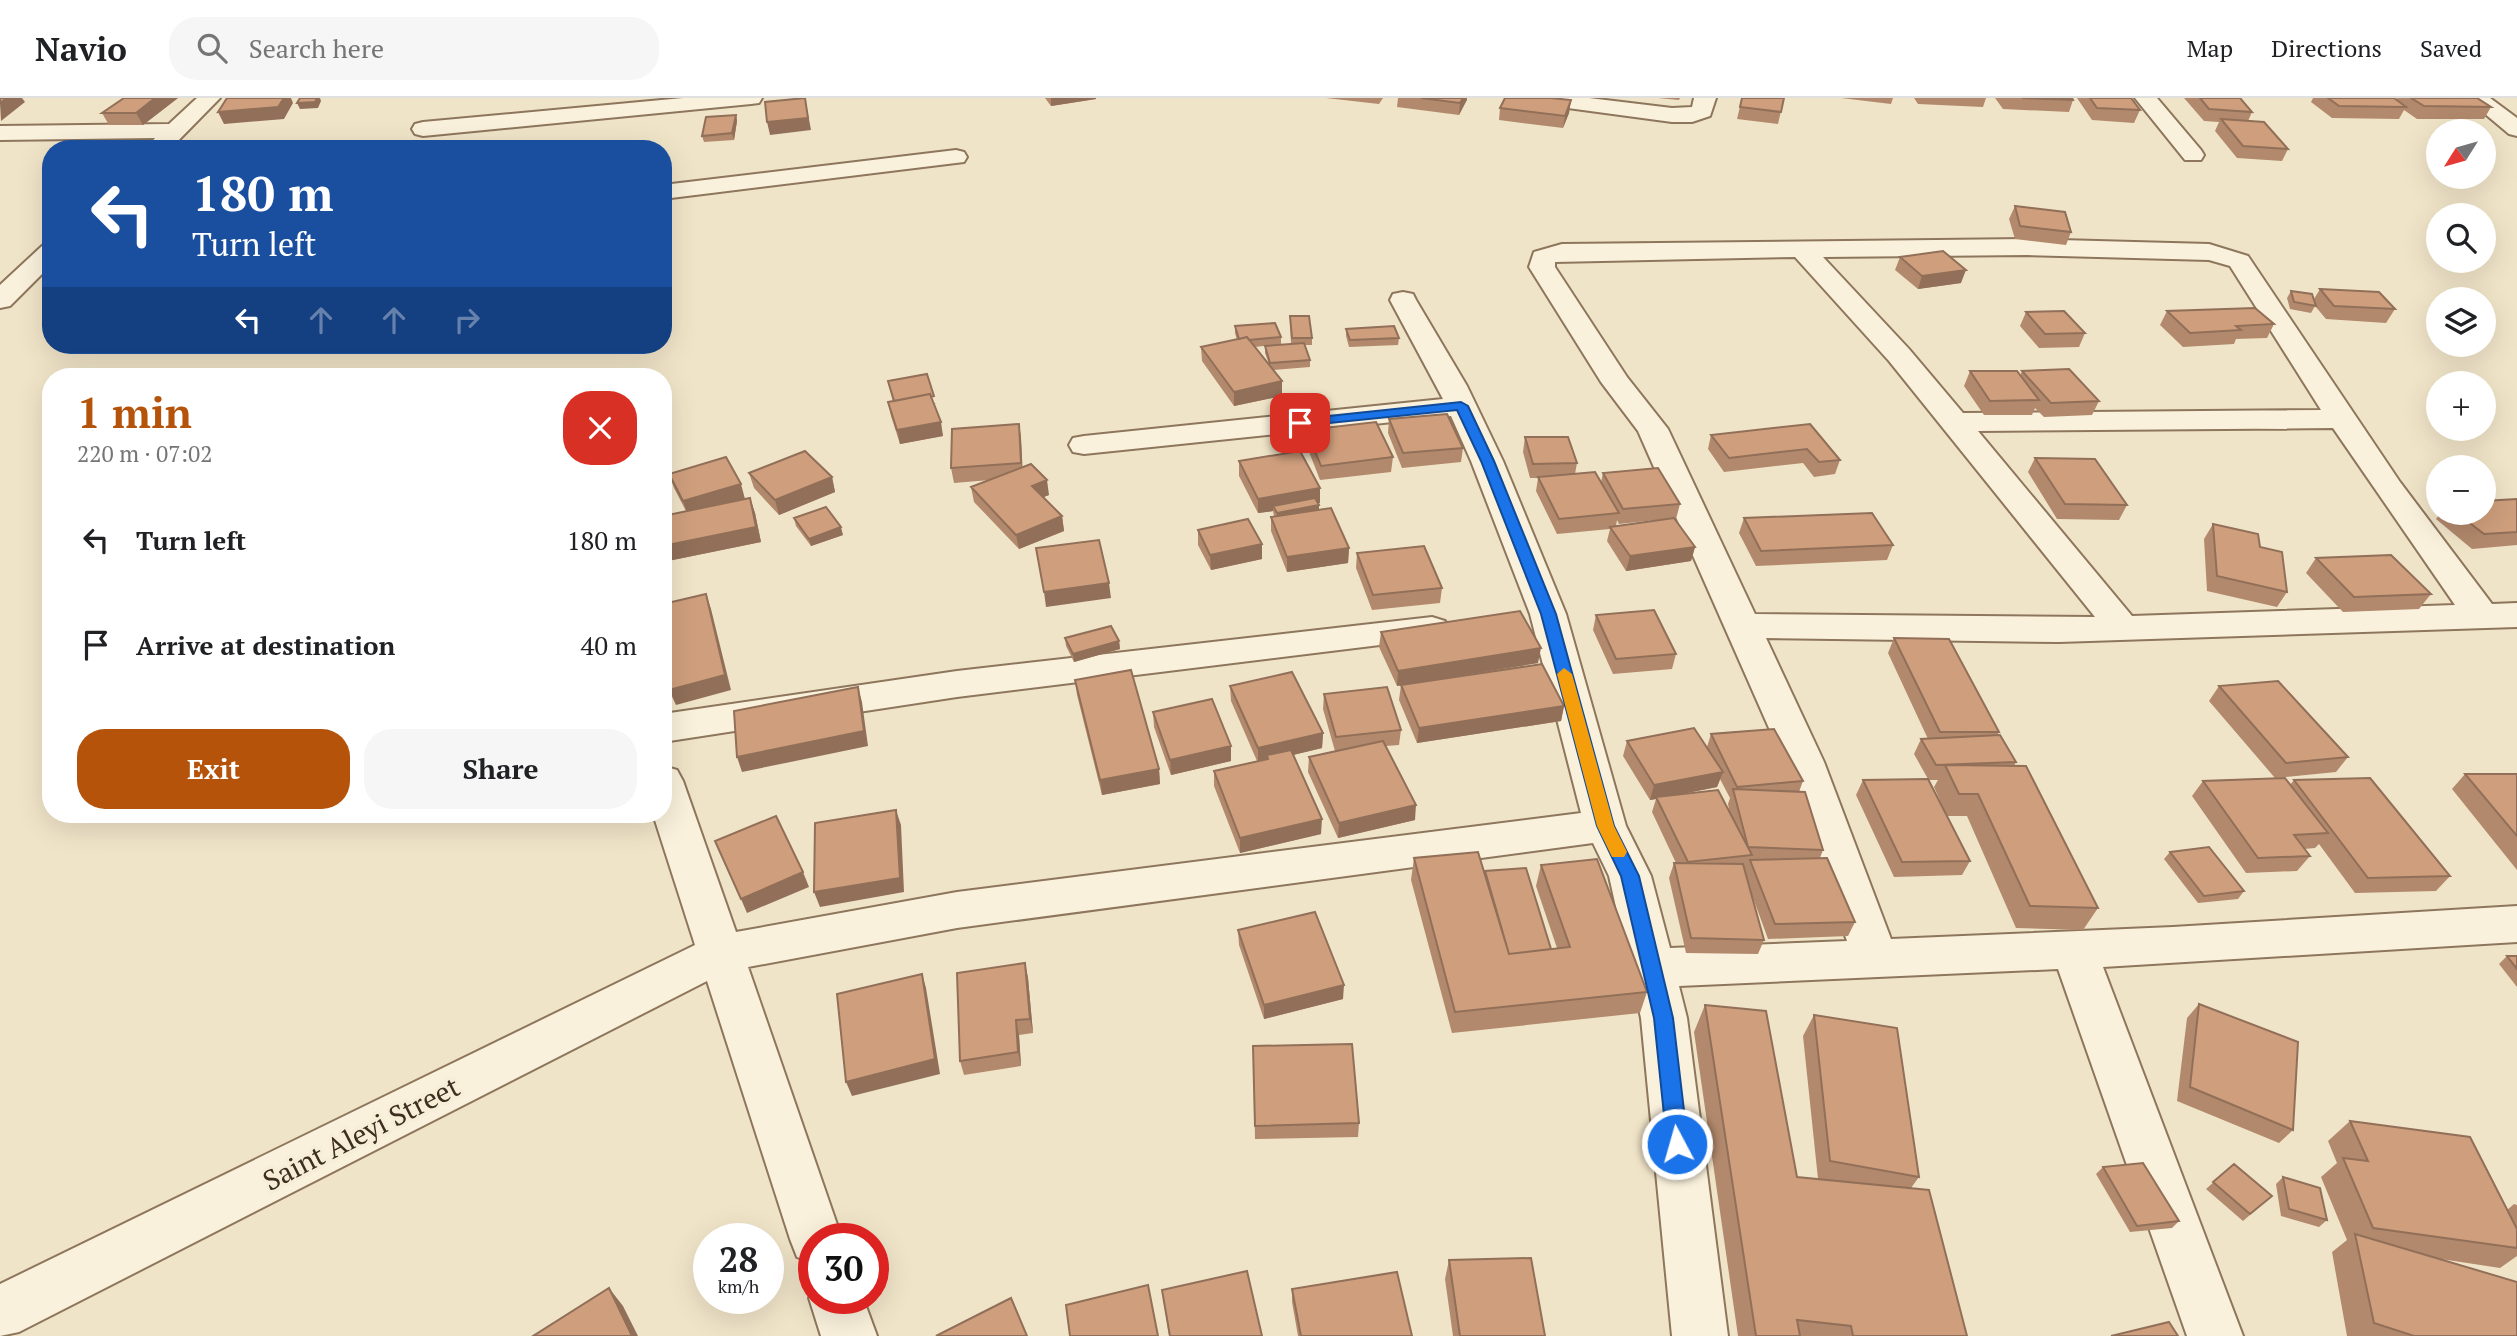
<!DOCTYPE html>
<meta charset="utf-8">
<style>
:root{--surface:#fff;--page:#f6f6f6;--text:#202124;--muted:#757577;--line:#e0e0e0;--accent:#b45309}
body{margin:0;font-family:"PT Serif",serif;background:var(--page);color:var(--text);height:100vh;display:flex;flex-direction:column;font-size:26px;white-space:nowrap}
*{box-sizing:border-box;margin:0}
p{font-size:23px;color:var(--muted)}
.icon{flex:none;width:38px;height:38px;fill:none;stroke:currentColor;stroke-width:2;stroke-linecap:round;stroke-linejoin:round}
.map{position:relative;flex:1;overflow:hidden}
.side{position:absolute;left:42px;top:270px;width:630px;height:455px;display:flex;flex-direction:column;background:var(--surface);border-radius:28px;box-shadow:0 7px 28px #0002}
.side>*{flex:none}
.top-card{position:absolute;left:42px;top:42px;width:630px;height:214px;border-radius:28px;box-shadow:0 7px 28px #0002;background:#1a4fa0;color:#fff;overflow:hidden}
.needle{width:46px;rotate:233deg}
.buttons{position:absolute;left:2426px;top:21px;display:grid;gap:14px}
.buttons a{display:grid;place-items:center;width:70px;height:70px;border-radius:50%;background:var(--surface);box-shadow:0 7px 28px #0002;font-size:35px}
.speed{position:absolute;left:693px;top:1125px;display:flex;gap:14px;font-size:35px;font-weight:700;text-align:center}
.speed>*{display:grid;place-content:center;width:91px;height:91px;border-radius:50%;background:var(--surface);box-shadow:0 7px 28px #0002;line-height:1}
.speed small{font-size:18px;font-weight:400}
.speed .limit{border:10px solid #d22;background:#fff;color:#111}
.pin{position:absolute;display:grid;place-items:center;width:60px;height:60px;color:#fff;margin:-30px;border-radius:14px;box-shadow:0 4px 10px #0006}
.me{position:absolute;width:77px;margin:-38px;rotate:354deg;stroke-linejoin:round;filter:drop-shadow(0 0 5px #0008)}
.turn{display:flex;align-items:center;gap:24px;height:147px;padding:0 35px;font-size:32px}
.turn .icon{width:91px;height:91px;stroke-width:2.5}
.turn b{display:block;font-size:49px;line-height:60px}
.lanes{display:flex;align-items:center;height:66px;padding:0 35px;background:#0003;justify-content:center;gap:35px;direction:ltr}
.lanes .off{opacity:.35}
.round{display:grid;place-items:center;flex:none;width:74px;height:74px;border-radius:28px;background:var(--page)}
.overview{display:flex;align-items:center;justify-content:space-between;height:119px;padding:0 35px}
h1{font-size:42px;font-weight:700;line-height:52px;color:var(--accent)}
.primary-button{display:flex;gap:14px;margin-top:auto;padding:14px 35px}
.primary-button a{flex:1;height:80px;border-radius:28px;background:var(--accent);color:#fff;font-size:28px;font-weight:700;line-height:80px;text-align:center}
.primary-button a+a{background:var(--page);color:var(--text)}
ul{padding:0;list-style:none}
li{display:flex;align-items:center;gap:21px;height:105px;padding:0 35px}
li div{flex:1}
li b{display:block;font-size:26px}
li em{font-style:normal}
header{display:flex;align-items:center;gap:42px;box-sizing:border-box;height:98px;padding:0 35px;background:var(--surface);border-bottom:2px solid var(--line)}
header strong{font-size:33px}
nav{display:flex;gap:38px;margin-inline-start:auto;font-size:24px}
.search{width:490px;height:63px;background:var(--page);display:flex;align-items:center;gap:18px;box-sizing:border-box;padding:0 24px;border-radius:28px;color:var(--muted);font-size:26px}
.map>svg:first-child{display:block}
.lines{fill:none;stroke-linecap:round;stroke-linejoin:round}
.minor-casing{stroke:#8d765c;stroke-width:4}
.minor{fill:#faf1dc;fill-rule:evenodd}
.wall{fill:#b2896c;fill-rule:evenodd}
.shaded-wall{fill:#916f58}
.building{fill:#cf9f7d;stroke:#916f58;stroke-width:2}
.route{fill:#1a73e8;stroke:#114b97;stroke-width:2}
.slow{fill:#f59e0b}
.labels{text-anchor:middle;dominant-baseline:central;stroke-width:7;stroke-linejoin:round;paint-order:stroke}
.near-street-label{font-size:28px;fill:#3d2e20;stroke:#f7eed8}
</style>
<header>
<strong>Navio</strong>
<div class="search"><svg class="icon" aria-label="search" viewBox="0 0 24 24"><circle cx="10" cy="10" r="6"/><path d="M15 15l6 6"/></svg>Search here</div>
<nav><a>Map</a><a>Directions</a><a>Saved</a></nav>
</header>
<div class="map">
<svg width="2517" height="1238" viewBox="0 0 2517 1238">
<rect width="100%" height="100%" fill="#f0e4c8"/>
<g class="lines">
<defs>
<path id="minor" d="M197,0H220L170,51H146L155,40L0,42V28L169,26Z
M683,0H762L759,5L751,6L423,38L415,36L412,31L415,26L423,24Z
M1527,0H1589L1672,10L1692,9L1694,0H1716L1710,18L1692,24H1672L1538,6L1530,5Z
M2135,0H2157L2201,52L2204,57L2201,62H2185Z
M2466,0H2490L2517,20V38L2509,36Z
M956,52L964,54L967,59L964,64L663,101V87Z
M2027,141L2209,146L2248,158L2400,384L2492,506L2517,505V529L2059,544L1766,540L1824,664L1891,841L2173,829L2517,808V844L2103,869L2243,1238H2187L2058,871L1679,888L1687,920L1728,1238H1672L1641,920L1609,778L1593,745L957,830L748,869L842,1141H814V1166L797,1159L790,1141L707,883L19,1234L0,1238V1186L695,847L653,716H663V668L677,672L683,683L736,834L957,794L1581,715L1530,516L1471,363L1451,318L1084,356L1073,354L1069,347L1073,340L1084,338L1443,301L1390,202L1393,196L1403,194L1413,196L1416,202L1467,288L1503,363L1566,516L1626,728L1651,778L1670,850L1847,843L1784,664L1638,333L1601,284L1529,169L1534,154L1562,146ZM2027,157L2209,162L2230,168L2321,312L1963,315L1909,251L1823,159ZM1795,159L1889,263L2095,519L1755,516L1668,331L1627,279L1555,169V164ZM2333,330L2455,507L2132,518L1978,333Z
M51,145V167L10,208L0,210V187L42,148Z
M1432,519L1445,523L1450,531L1445,539L957,599L663,644V616L957,573Z
M814,1188V1200H863L877,1238H821L809,1200Z"/>
</defs>
<use href="#minor" class="minor-casing"/>
<use href="#minor" class="minor"/>
</g>
<path class="wall" d="M178,0L143,27H109L102,15Z
M1045,0H1096V1L1051,8Z
M1326,0H1383L1379,6Z
M1398,0H1467L1459,17L1397,9Z
M1658,0H1680L1679,2Z
M1742,0H1784L1778,26L1737,21Z
M1841,0H1893L1891,6Z
M1914,0H1986L1983,9L1918,6Z
M1995,0H2072L2073,2L2069,14L2003,11Z
M2077,0H2131L2140,12L2134,25L2092,22Z
M2184,0H2240L2252,14L2248,23L2288,51L2282,63L2237,60L2215,33L2219,24L2204,23Z
M2313,0H2394L2396,2L2397,0H2477L2491,9L2484,21H2417L2404,12L2399,21L2332,20L2311,4Z
M1571,2L1569,15L1563,30L1499,22L1500,10Z
M736,17L737,23L734,42L704,44L702,38Z
M2015,108L2071,134L2066,147L2015,141L2009,121Z
M1900,159L1961,185L1918,191L1895,172Z
M2320,191L2395,211L2386,225L2326,221L2315,208L2311,215L2290,211L2287,200L2291,193L2314,201Z
M2167,213L2274,226L2267,240L2236,241L2234,246L2183,249L2160,227Z
M2026,214L2085,235L2079,249L2039,250L2020,228Z
M1290,218L1312,240V247H1305L1310,262V269L1273,272L1282,283V298L1234,308L1202,263L1201,249L1237,242L1235,235V228L1281,239V246L1255,249L1269,266L1265,255V248L1291,246Z
M1346,231L1399,240L1398,247L1349,249L1346,238Z
M1970,273L2020,278L2022,273L2099,303L2092,317L2044,319L2035,310L2032,317H1984L1964,288Z
M888,283L936,306H934L943,338L900,346L891,318L888,304L893,303Z
M1389,321L1463,350L1461,364L1402,370L1388,335Z
M1019,326L1021,340L1022,370L1049,397L1043,399L1062,418L1064,433L1019,451L974,404L971,389L990,382L954,385L951,370Z
M1810,326L1840,362L1835,376L1814,379L1803,365L1724,374L1708,351L1711,337Z
M1306,332L1393,359L1391,374L1320,382L1306,346Z
M1525,339L1577,365L1575,376L1601,384L1603,375L1680,406L1676,421H1675L1695,449L1691,463L1626,473L1607,443L1610,431L1557,436L1536,393L1538,380H1530L1523,354ZM1617,422L1619,426L1656,422L1616,428Z
M2035,360L2127,407L2119,422L2057,421L2028,374Z
M1239,363L1320,405H1318L1319,412L1349,450L1348,465L1287,474L1271,433V419L1274,418L1273,413L1258,415L1239,378Z
M749,375L832,379L835,394L779,417L754,390Z
M669,376L745,401L750,400L755,415L761,444L663,464V418L686,413L674,390Z
M2517,401V447L2472,451L2436,421L2441,415H2483Z
M794,420L843,437L811,448L796,428Z
M1744,420L1893,447L1887,462L1756,468L1739,435Z
M2213,426L2260,449L2287,494L2277,509L2207,493L2204,441Z
M1198,432L1262,461L1211,472L1198,447Z
M1357,455L1442,490L1440,505L1372,512L1356,470Z
M2316,460L2431,496L2419,511L2343,514L2306,475Z
M1596,517L1676,556L1672,571L1613,576L1593,532Z
M1381,534L1538,565L1397,588L1379,549Z
M1065,540L1119,543L1120,551L1074,564L1066,548Z
M1894,540L1999,634L1997,638L2016,664L2014,668L2098,810L2083,832L2016,830L1967,718H1947L1934,689L1938,682H1929L1970,763L1962,777L1894,779L1856,697L1863,682L1928,681L1914,656L1921,641H1928L1888,555Z
M1075,582L1159,671L1160,686L1102,697L1077,597Z
M1401,587L1564,608L1561,623L1417,645L1399,602Z
M1230,588L1323,635L1322,650L1293,657L1321,736L1240,755L1214,688V673L1257,663L1231,603Z
M2219,588L2348,659L2336,674L2275,680L2209,603Z
M1324,596L1401,632L1399,647L1386,648L1415,722L1338,740L1308,674L1309,659L1335,653L1323,611Z
M1153,614L1231,648V663L1171,677L1154,629Z
M1711,636L1803,683L1799,694L1823,752L1820,760L1855,824L1848,838L1768,841L1752,797L1764,842L1758,856L1686,855L1669,780L1674,765H1676L1652,714L1656,701L1650,702L1623,658L1627,643L1707,649ZM1720,681L1730,700L1728,706L1730,716L1676,697L1717,689Z
M2465,676H2517V772L2452,691Z
M2294,682L2450,778L2436,793L2355,795L2319,746L2315,750L2304,751L2310,758L2297,773L2246,775L2192,698L2203,683L2290,687Z
M2170,754L2244,793L2238,801L2198,805L2164,761Z
M1414,760L1484,775L1485,773L1551,851L1557,850L1536,788L1541,767L1647,894L1640,915L1452,935L1411,782Z
M1238,832L1343,901L1264,921L1239,847Z
M2507,858H2517V889L2499,866Z
M1025,865L1028,880L1033,935L1019,937L1021,968L964,977L960,963Z
M2199,906L2293,1032L2279,1045L2177,1003L2187,920Z
M1705,907L1797,1079L1818,1081L1803,938L1814,917L1919,1079L1911,1090L1967,1238H1738L1694,934Z
M1253,948L1359,1025L1358,1039L1255,1041Z
M2350,1023L2507,1112L2514,1106L2517,1107V1158L2500,1170L2441,1161L2517,1238H2347L2332,1154L2347,1142L2321,1079L2337,1065L2328,1043Z
M2234,1066L2272,1098L2243,1123L2206,1091Z
M2103,1069L2179,1123L2172,1130L2130,1134L2096,1076Z
M2283,1079L2327,1122L2319,1129L2281,1118L2276,1086Z
M1449,1162L1545,1238H1453L1445,1181Z
M1292,1191L1412,1238H1298L1292,1204Z
M1162,1192L1262,1238H1169Z"/>
<path class="shaded-wall" d="M7,0H22L25,4L1,23L0,5Z
M155,0H178L143,27L136,15Z
M284,0H291L293,5L284,21L224,26L218,14Z
M317,0H320L321,3L318,10L300,11L297,5Z
M805,0L811,32L770,37L767,24Z
M1051,0H1096V1L1051,8Z
M1463,0H1467V2L1459,17L1460,5Z
M1571,2L1569,15L1563,30L1565,18Z
M736,17L737,23L734,42L732,35Z
M1966,172L1961,185L1918,191L1922,178Z
M104,247H155L108,252Z
M1282,283V298L1234,308V294Z
M941,324L943,338L900,346L897,332Z
M1019,326L1021,340L1023,379L1021,365Z
M832,379L835,394L779,417L775,402Z
M1047,382L1049,397L1034,403L1032,388Z
M741,386L745,401L688,418L683,403Z
M1320,390V405L1275,412L1273,408V413L1258,415V401Z
M750,400L755,415L761,444L663,464V448Z
M1319,407V415L1277,423V415Z
M1062,418L1064,433L1019,451L1016,437Z
M841,429L843,437L811,448L809,441Z
M1262,446V461L1211,472L1210,457Z
M1695,449L1691,463L1626,473L1630,458Z
M1349,450L1348,465L1287,474V459Z
M1109,485L1111,500L1046,509L1044,494Z
M706,496L711,511L731,592L676,607L669,592Z
M1119,543L1120,551L1074,564L1073,556Z
M1541,550L1538,565L1397,588L1398,573Z
M858,589L862,604L868,648L742,674L737,659Z
M1564,608L1561,623L1417,645L1419,630Z
M1323,635L1322,650L1268,663L1267,657V663L1258,665V650Z
M1231,648V663L1171,677L1170,662Z
M1159,671L1160,686L1102,697L1100,682Z
M1723,674L1717,689L1657,701L1656,699V701L1650,702L1654,687Z
M1416,707L1415,722L1338,740L1339,725Z
M896,712L901,727L904,794L820,809L814,794Z
M1322,721L1321,736L1240,755V740Z
M803,774L809,789L747,815L741,801Z
M1025,865L1028,880L1033,935L1030,921Z
M922,876L926,890L940,976L852,998L846,984Z
M1344,887L1343,901L1264,921V907Z
M1016,922L1019,937L1021,968L1018,954Z
M609,1190L623,1208L638,1238H632Z"/>
<path class="building" d="M0,0H7L0,5Z
M124,0H155L136,15H102Z
M227,0H284L278,9L218,14Z
M300,0H317L315,4L297,5Z
M805,0L808,20L767,24L765,4Z
M1421,0H1463L1460,5Z
M1505,0H1551L1571,2L1565,18L1500,10Z
M1742,0H1784L1781,14L1740,9Z
M2022,0H2072L2073,2Z
M2090,0H2131L2140,12L2097,10Z
M2200,0H2240L2252,14L2209,11Z
M2328,0H2394L2406,9L2339,8Z
M2411,0H2477L2491,9L2424,8Z
M736,17L732,35L702,38L706,19Z
M2221,21L2264,24L2288,51L2243,48Z
M2015,108L2065,114L2071,134L2020,128Z
M1943,153L1966,172L1922,178L1900,159Z
M2320,191L2379,194L2395,211L2334,208Z
M2291,193L2312,196L2316,208L2294,204Z
M2255,210L2274,226L2236,228L2241,232L2190,235L2167,213Z
M2064,213L2085,235L2045,236L2026,214Z
M1290,218H1309L1312,240H1292Z
M1275,225L1281,239L1249,242L1247,239L1239,241L1235,228Z
M1394,228L1399,240L1350,242L1346,231Z
M1247,239L1282,283L1234,294L1201,249Z
M1304,245L1310,262L1270,265L1265,248Z
M2069,271L2099,303L2051,305L2022,273Z
M1970,273H2017L2039,302L1990,303Z
M927,276L934,298L931,299L930,296L894,303L888,283Z
M930,296L941,324L897,332L888,304Z
M1447,316L1463,350L1403,355L1389,321Z
M1376,324L1393,359L1321,368L1306,332Z
M1019,326L1021,365L951,370L952,331Z
M1810,326L1840,362L1819,364L1807,351L1729,360L1711,337Z
M1525,339H1568L1577,365L1533,366Z
M805,353L832,379L775,402L749,375Z
M1300,353L1320,390L1258,401L1239,363Z
M726,359L741,386L683,403L669,376Z
M2035,360L2095,361L2127,407L2065,406Z
M1031,366L1047,382L1032,388L1062,418L1016,437L971,389Z
M1658,370L1680,406L1623,411L1603,375Z
M1595,374L1619,415L1559,421L1538,379Z
M750,400L756,429L663,448V418Z
M1315,400L1319,407L1277,415L1273,408Z
M2517,401V434L2484,436L2457,415H2483V403Z
M826,409L841,429L809,441L794,420Z
M1331,410L1349,450L1287,459L1271,419Z
M1872,415L1893,447L1761,453L1744,420Z
M1674,420L1695,449L1630,458L1610,429Z
M1248,421L1262,446L1210,457L1198,432Z
M2213,426L2258,436L2260,449L2282,454L2287,494L2217,478Z
M1099,442L1109,485L1044,494L1036,450Z
M1424,448L1442,490L1373,497L1357,455Z
M2391,457L2431,496L2354,499L2316,460Z
M706,496L725,577L669,592L663,561V506Z
M1654,512L1676,556L1616,561L1596,517Z
M1520,513L1541,550L1398,573L1381,534Z
M1111,528L1119,543L1073,556L1065,540Z
M1894,540L1949,541L1999,634H1940Z
M1542,566L1564,608L1419,630L1401,587Z
M1131,572L1159,671L1100,682L1075,582Z
M1292,574L1323,635L1258,650L1230,588Z
M2278,583L2348,659L2286,665L2219,588Z
M858,589L864,633L737,659L734,613Z
M1387,589L1401,632L1336,639L1324,596Z
M1212,601L1231,648L1170,662L1153,614Z
M1694,630L1723,674L1654,687L1627,643Z
M1774,631L1803,683L1737,689L1711,636Z
M2000,637L2016,664L1936,667L1921,641Z
M1383,643L1416,707L1339,725L1309,659Z
M1291,652L1322,721L1240,740L1214,673L1268,661L1267,657Z
M1945,667L2026,668L2098,810L2030,808L1978,696H1959Z
M2465,676H2517V738Z
M2285,680L2328,735L2294,737L2310,758L2258,760L2203,683Z
M2370,680L2450,778L2368,780L2294,682Z
M1928,681L1970,763L1902,764L1863,682Z
M1733,691L1805,694L1823,752L1748,749Z
M1718,692L1752,757L1688,764L1656,699Z
M896,712L900,780L814,794L815,725Z
M776,718L803,774L741,801L715,743Z
M2209,749L2244,793L2204,798L2170,754Z
M1478,754L1509,856L1570,849L1541,767L1597,761L1647,894L1455,914L1414,760Z
M1827,760L1855,824L1775,826L1750,762Z
M1674,765L1743,766L1764,842L1691,840Z
M1526,770L1551,851L1509,856L1485,773Z
M1315,814L1344,887L1264,907L1238,832Z
M2507,858H2517V871Z
M1025,865L1030,921L1016,922L1018,954L960,963L957,875Z
M922,876L935,961L846,984L837,896Z
M2199,906L2298,944L2293,1032L2190,989Z
M1705,907L1766,913L1797,1079L1929,1092L1967,1238H1853L1851,1228L1797,1222L1800,1238H1756Z
M1814,917L1897,930L1919,1079L1830,1063Z
M1352,946L1359,1025L1255,1028L1253,948Z
M2350,1023L2470,1039L2517,1131V1150L2373,1130L2343,1060L2368,1063Z
M2143,1065L2179,1123L2137,1128L2103,1069Z
M2234,1066L2272,1098L2250,1116L2213,1084Z
M2283,1079L2320,1090L2327,1122L2289,1111Z
M2355,1136L2517,1184V1238H2414L2374,1225Z
M1531,1160L1545,1238H1460L1449,1162Z
M1247,1173L1262,1238H1170L1162,1192Z
M1397,1174L1412,1238H1301L1292,1191Z
M1148,1187L1158,1238H1070L1066,1207Z
M609,1190L632,1238H533Z
M1011,1200L1027,1238H936Z
M2169,1224L2178,1238H2111Z"/>
<path class="route" d="M1461,304L1468,308L1494,363L1556,516L1614,728L1639,778L1673,920L1688,1046L1685,1053L1677,1055L1670,1053L1667,1046L1654,920L1621,778L1597,728L1541,516L1481,363L1457,312L1300,328L1293,325L1300,321Z"/>
<path class="slow" d="M1564,570L1572,576L1614,728L1627,754L1624,759H1612L1597,728L1557,576Z"/>
<g class="labels">
<g class="near-street-label">
<text transform="translate(361 1035) rotate(-27)">Saint Aleyi Street</text>
</g>
</g>
</svg>
<div class="buttons">
<a><svg class="needle" viewBox="-14 -14 28 28"><path d="M0-13l5 13h-10z" fill="#e53935"/><path d="M0 13l5-13h-10z" fill="#757577"/></svg></a>
<a><svg class="icon" aria-label="search" viewBox="0 0 24 24"><circle cx="10" cy="10" r="6"/><path d="M15 15l6 6"/></svg></a>
<a><svg class="icon" aria-label="layers" viewBox="0 0 24 24"><path d="M12 4l9 5-9 5-9-5zM3 14l9 5 9-5"/></svg></a>
<a>+</a>
<a>−</a>
</div>
<div class="speed"><div>28<small>km/h</small></div><div class="limit">30</div></div>
<div class="pin" style="left:1300px;top:325px;background:#d93025"><svg class="icon" aria-label="arrive" viewBox="0 0 24 24"><path d="M6 21V4h12l-3 4 3 4H6"/></svg></div>
<svg class="me" style="left:1677px;top:1046px" viewBox="-20 -20 40 40"><circle r="17" fill="#1a73e8" stroke="#fff" stroke-width="3"/><path d="M0-11L8 9 0 5-8 9z" fill="#fff"/></svg>
<div class="top-card">
<div class="turn"><svg class="icon" aria-label="left" viewBox="0 0 24 24"><path d="M17 20v-9H6M10 6l-5 5 5 5"/></svg><div><b>180 m</b>Turn left</div></div>
<div class="lanes"><svg class="icon" aria-label="left" viewBox="0 0 24 24"><path d="M17 20v-9H6M10 6l-5 5 5 5"/></svg><svg class="icon off" aria-label="ahead" viewBox="0 0 24 24"><path d="M12 20V5M6 11l6-6 6 6"/></svg><svg class="icon off" aria-label="ahead" viewBox="0 0 24 24"><path d="M12 20V5M6 11l6-6 6 6"/></svg><svg class="icon off" aria-label="right" viewBox="0 0 24 24"><path d="M7 20v-9h11M14 6l5 5-5 5"/></svg></div>
</div>
<section class="side">
<div class="overview"><div><h1>1 min</h1><p>220 m · 07:02</p></div><a class="round" style="background:#d93025;color:#fff"><svg class="icon" aria-label="close" viewBox="0 0 24 24"><path d="M6 6l12 12M18 6L6 18"/></svg></a></div>
<ul>
<li><svg class="icon" aria-label="left" viewBox="0 0 24 24"><path d="M17 20v-9H6M10 6l-5 5 5 5"/></svg><div><b>Turn left</b></div><em>180 m</em></li>
<li><svg class="icon" aria-label="arrive" viewBox="0 0 24 24"><path d="M6 21V4h12l-3 4 3 4H6"/></svg><div><b>Arrive at destination</b></div><em>40 m</em></li>
</ul>
<div class="primary-button"><a>Exit</a><a>Share</a></div>
</section>
</div>
